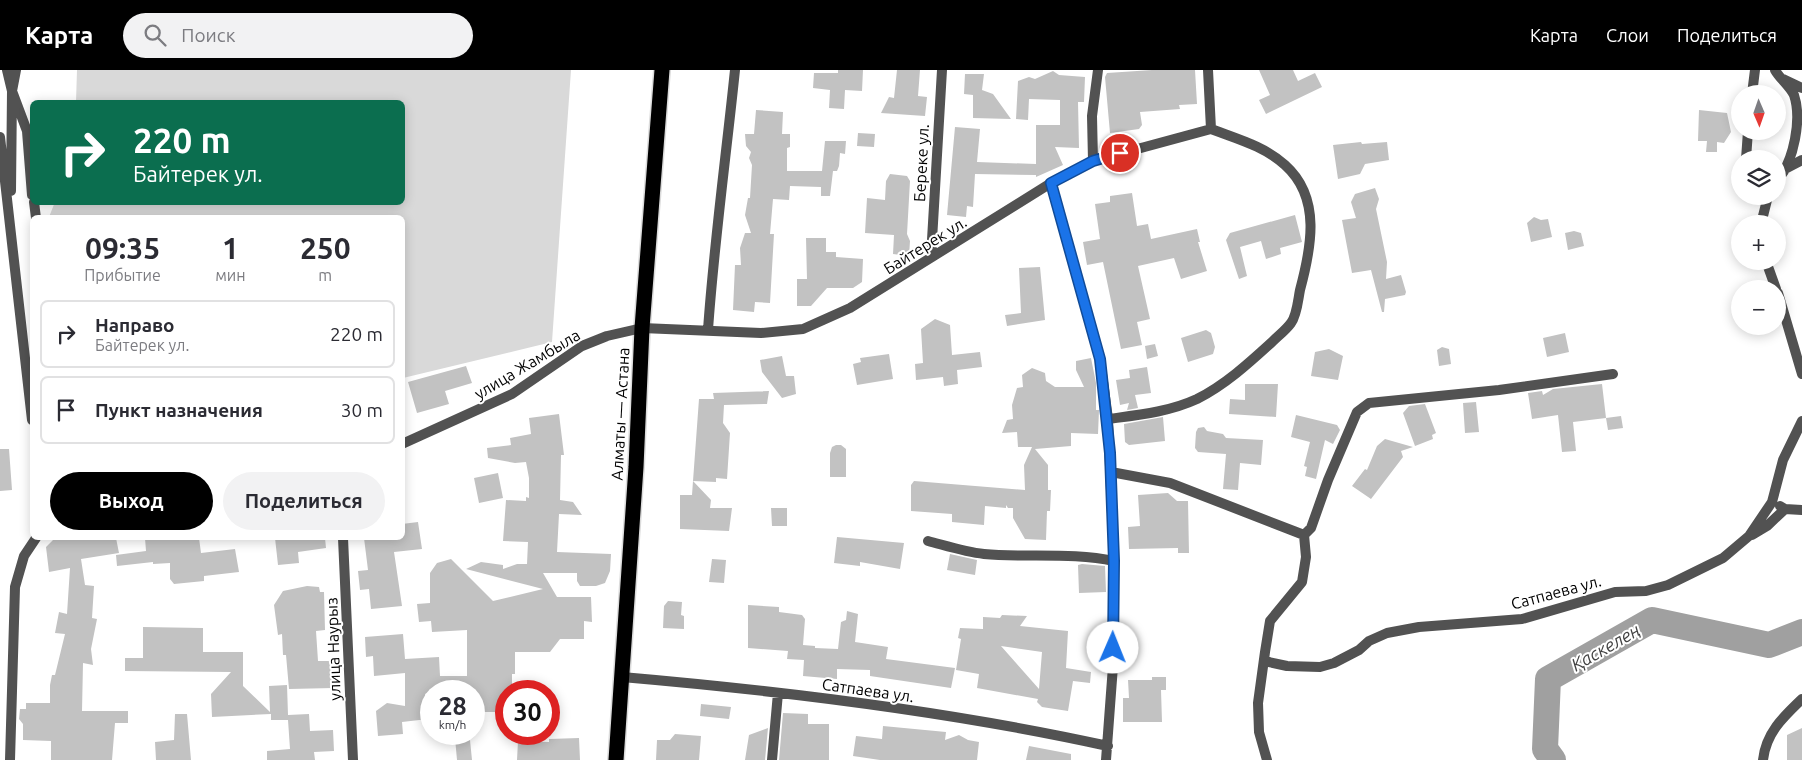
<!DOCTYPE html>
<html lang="ru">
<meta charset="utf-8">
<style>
:root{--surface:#fff;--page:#f2f2f3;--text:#2b2b33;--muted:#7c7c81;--line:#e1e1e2;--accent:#000}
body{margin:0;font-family:Ubuntu,sans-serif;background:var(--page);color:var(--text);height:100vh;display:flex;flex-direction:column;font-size:19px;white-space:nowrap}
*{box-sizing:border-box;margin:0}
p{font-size:16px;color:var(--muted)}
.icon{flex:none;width:28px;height:28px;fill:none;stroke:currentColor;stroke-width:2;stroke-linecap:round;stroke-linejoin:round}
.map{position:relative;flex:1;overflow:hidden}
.side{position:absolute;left:30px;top:145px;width:375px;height:325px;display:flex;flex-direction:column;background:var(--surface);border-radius:8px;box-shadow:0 2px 12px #0003}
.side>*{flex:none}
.guide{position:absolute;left:30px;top:30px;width:375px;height:105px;border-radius:8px;box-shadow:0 2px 12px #0003;background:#0b6e4f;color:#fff;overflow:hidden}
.needle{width:32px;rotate:178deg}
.controls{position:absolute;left:1731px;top:15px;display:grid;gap:10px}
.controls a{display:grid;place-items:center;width:55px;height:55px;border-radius:50%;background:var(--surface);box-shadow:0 2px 12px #0003;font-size:25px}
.speed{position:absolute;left:420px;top:610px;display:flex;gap:10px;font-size:25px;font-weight:700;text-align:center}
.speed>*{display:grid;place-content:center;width:65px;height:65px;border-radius:50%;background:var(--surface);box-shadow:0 2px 12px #0003;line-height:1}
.speed small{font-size:12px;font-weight:400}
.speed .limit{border:8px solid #d22;background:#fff;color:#111}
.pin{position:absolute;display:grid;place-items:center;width:42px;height:42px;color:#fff;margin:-21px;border:2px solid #fff;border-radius:50%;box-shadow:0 1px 5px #0007}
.me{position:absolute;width:55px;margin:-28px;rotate:1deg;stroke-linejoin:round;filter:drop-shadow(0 0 4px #0008)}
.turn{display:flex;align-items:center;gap:18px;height:105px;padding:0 20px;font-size:22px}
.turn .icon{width:65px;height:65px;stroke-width:2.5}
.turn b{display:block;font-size:35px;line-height:42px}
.eta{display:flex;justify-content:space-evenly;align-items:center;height:85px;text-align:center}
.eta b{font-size:30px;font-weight:700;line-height:35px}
.cta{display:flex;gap:10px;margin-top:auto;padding:10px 20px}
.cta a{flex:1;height:58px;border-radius:30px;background:var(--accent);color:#fff;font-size:20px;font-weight:700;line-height:58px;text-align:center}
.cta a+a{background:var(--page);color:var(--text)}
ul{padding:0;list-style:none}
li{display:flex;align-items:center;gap:15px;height:68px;margin:0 10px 8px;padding:0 10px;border:2px solid var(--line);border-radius:8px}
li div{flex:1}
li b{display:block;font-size:19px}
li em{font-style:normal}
header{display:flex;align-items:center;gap:30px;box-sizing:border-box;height:70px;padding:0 25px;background:var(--accent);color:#fff}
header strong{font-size:24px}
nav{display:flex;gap:28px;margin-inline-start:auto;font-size:18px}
.search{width:350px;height:45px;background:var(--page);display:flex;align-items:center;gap:12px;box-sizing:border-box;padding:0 18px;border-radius:28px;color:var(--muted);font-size:19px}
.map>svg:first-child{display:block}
.green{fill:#d9d9d9}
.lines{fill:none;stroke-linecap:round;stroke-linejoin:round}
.river{stroke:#a0a0a0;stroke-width:26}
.building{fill:#c2c2c2;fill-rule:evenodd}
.highway-casing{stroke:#dbdbdb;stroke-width:18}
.street{stroke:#525252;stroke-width:10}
.highway{stroke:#000;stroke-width:15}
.route-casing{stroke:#114b97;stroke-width:12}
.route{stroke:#1a73e8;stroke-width:9}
.labels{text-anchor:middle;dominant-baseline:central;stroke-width:4;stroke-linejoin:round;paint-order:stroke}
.street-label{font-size:16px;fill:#000;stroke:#fff}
.water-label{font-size:18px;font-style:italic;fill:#414141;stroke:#fff}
</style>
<header>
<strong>Карта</strong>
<div class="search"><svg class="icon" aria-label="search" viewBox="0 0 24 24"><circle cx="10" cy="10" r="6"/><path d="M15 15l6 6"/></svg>Поиск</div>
<nav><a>Карта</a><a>Слои</a><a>Поделиться</a></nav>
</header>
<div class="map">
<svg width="1802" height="690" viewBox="0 0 1802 690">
<rect width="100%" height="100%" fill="#fff"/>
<path class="green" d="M77,0H571L552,272L403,308L402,148L49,147L55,132H402V32H76Z"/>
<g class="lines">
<path class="river" d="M1553,690L1545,679L1548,609L1652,550L1769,575L1802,562"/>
</g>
<path class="building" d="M838,0H863L862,21L845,20L844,39L829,38L830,20L813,18L814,3H838Z
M897,0H920L918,26L927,27L925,46L881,43L889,27L894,28Z
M1152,0H1195L1197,34L1179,35L1180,39L1140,42L1142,55L1139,59L1110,63L1105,7L1107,3Z
M1259,0H1293L1298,11L1315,3L1322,17L1266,44L1259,30L1270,25Z
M1053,1L1059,5L1085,7L1084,32H1078L1079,78L1055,77L1063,95L1036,107V105L975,104L973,137L967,136L966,147L947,145L955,57L980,59L977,92L1036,94V55H1060V30L1029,29L1028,50L1016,49L1018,11L1029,7L1035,9Z
M965,4H984L982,20L993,24L1011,49L973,48V25L964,24Z
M756,40L783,42L782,64H790V77L787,78V101H822L825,71H846L845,84L840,83L839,96L837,101H833L830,126H821V117L790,116L789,130L773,129L770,164H774L770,233L755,232L754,242L733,240L735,195H741L740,178L745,163H751L745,145L748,128H750L752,95L749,88L751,82L746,76L745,64H754Z
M1699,40L1727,43L1731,62L1724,73L1717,72V82H1706L1707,71H1698Z
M858,63L875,64L874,77L857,76Z
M1361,72L1362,74L1387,72L1389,90L1365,94L1360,104L1338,109L1333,75Z
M890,104L907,106L910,111L907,164L910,171L909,186L893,184L894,165L865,163L867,128L885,130L886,111Z
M1375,118L1379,129L1376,139L1387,192L1386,209L1401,205L1406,222L1405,225L1385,229L1384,242H1382L1371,200L1352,203L1342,150L1356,148L1351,132L1355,124Z
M1132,123L1137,156L1148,154L1151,169L1197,159L1200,172H1198L1207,201L1181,209L1174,188L1138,196L1150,249L1137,252L1142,275L1121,279L1103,192L1087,195L1083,172L1100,169L1095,134L1110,132V126Z
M1295,145L1302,172L1280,178L1281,184L1266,189L1261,171L1240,177L1247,206L1239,209L1226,170L1230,163Z
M1534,147L1541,150L1548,149L1552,167L1531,172L1527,153Z
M1574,161L1581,163L1584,176L1568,180L1565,163Z
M806,168H826V182H836V187L863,189L862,212L853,218H827L811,236H797V209H807Z
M1040,197L1045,250L1007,256L1005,245L1021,243L1019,198Z
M935,249L950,255L952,285L980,282L982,297L957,300L958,314L944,316L943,307L916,310L915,294L923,293L921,259Z
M1206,260L1211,263L1215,277L1213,284L1188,292L1181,268Z
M1565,263L1569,282L1547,287L1543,268Z
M1155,274L1158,286L1147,289L1145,276Z
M1442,277L1449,279L1451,294L1439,296L1437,280Z
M1329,279L1343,286L1338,310L1311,306L1315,282Z
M889,284L893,309L857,315L853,294L861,292L860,288Z
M782,286L786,306H794L796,324L782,328L762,302L760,290Z
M1091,288L1096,313V340H1099L1098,364L1071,363V376L1035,379L1048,395V420H1051L1050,441H1047L1046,470L1025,469L1013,448V438H1008L1006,435V438L985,436L984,455L952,452V444L911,441V415L914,411L1025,420L1024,395L1032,377H1018L1017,362L1002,363L1007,350L1013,349L1012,335L1017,318L1023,317L1022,305L1032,298L1045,303L1046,311L1055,317H1084L1076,300V291Z
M466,296L472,313L445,321L449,334L417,343L408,312Z
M1147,297L1151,323L1135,325L1138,338L1127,340L1129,333L1120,335L1116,310L1130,308L1129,300Z
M1245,314H1278L1276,347L1229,344L1230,329L1245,330Z
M1602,314L1606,348L1573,352L1576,381L1562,382L1558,345L1532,349L1528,323L1542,321L1543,325L1553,319Z
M769,321L767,334L724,335L723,353L730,363L727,409L716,408V412L693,411L699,329H714L713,323Z
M1476,332L1479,362L1465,363L1463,333Z
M1425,334L1436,363L1432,365L1433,369L1415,376L1403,343L1409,336Z
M559,344L564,385H561L560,430L573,432L582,445L559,444L557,482L611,484L610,501L605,513L596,516H580L577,511V503H543L557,527H591L592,552L584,551V569H560L550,582H515V604H512V621H506V642H474V621H431L425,624L428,649L402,652L403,664L378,666L376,641L387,633L405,636V603L374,606L373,586L366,587L365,567L403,564L405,589L439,587L440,606H467V560L432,562L431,551L419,552L417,534L430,533V503L437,493L451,489L493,531L543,519L466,499L481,492L503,495V499L517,494H527L528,472L503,471L506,430L526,431V427L529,428V408L526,392L515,393L488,388L487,378L511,375L510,368L531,364L529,348Z
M1296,345L1337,355L1340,360L1333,374L1325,370L1316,409L1305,406L1307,397L1304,396L1310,372L1291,367Z
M1621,346L1623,358L1608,360L1606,348Z
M1163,347L1165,371L1129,375L1125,372L1124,354Z
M1204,357L1207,361L1223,364L1226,368L1263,370L1261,395L1240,393L1238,420L1223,419L1226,384L1198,382L1195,378L1196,362L1198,358Z
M1385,369L1413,377L1401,381L1403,387L1371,429L1352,416L1365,399L1367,400L1377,376Z
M836,375H841L846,379V407H830V383L832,377Z
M0,379H9L12,420L0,421Z
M498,403L503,428L479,433L474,408Z
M693,411L711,430L710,438H732L729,461L680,459V425H692Z
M1168,423L1177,431H1188L1189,483H1178V478L1129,479L1128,457L1140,456L1138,425Z
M771,438H787V456H772Z
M418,452L422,479L394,482L402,536L371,539L369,519L360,520L358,501L368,500L364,468H402V454Z
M837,467L904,473L900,499L860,492V496L834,493Z
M71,468H116L119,483L81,489L85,515L94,516L92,548L97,549L91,579L93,595L83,593L82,641H128V653H115L112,690H51V671L23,670V654L19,649L20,639H26V633H50V615L52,605H55L65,564L55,563L59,542L67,544L70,498L49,502L46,477L53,470Z
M145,468H199L201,483L235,479L239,502L204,506V511L174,514L170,509V493L153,494V492L117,496L116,485L146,481Z
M275,468H325L326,478L298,482L299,493L278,495Z
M950,484L977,490L975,505L947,500Z
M712,489L726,490L724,513L709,512Z
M1082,494L1105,496L1106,522L1079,523L1078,495Z
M307,516L319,517L320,522H324L325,560L316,561L318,591H333V618L289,619L286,585H283L282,564L278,565L274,535L283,521Z
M668,531L682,532L681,545L684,546V559L663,558L664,536Z
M748,535L779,537V542L802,545L805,549L803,575L815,576V578L838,579L841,552L846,550L847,541L858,544L855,572L888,577L886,589L955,598L951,618L870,606V600L837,599V609L803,606L804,590L787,589L788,581L748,578Z
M1002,545L1027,546L1020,556L1068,561L1066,598L1091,602L1090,613L1073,611L1068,641L1042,637L1037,632L1038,629L977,618L979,604L956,600L961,569L958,568L960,558L983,559V547L1000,548ZM1001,576L1042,582L1039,619Z
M143,557L203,558V582H243V616L270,642L269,616L287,615L288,645L309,644L310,661L333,660L334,681L314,682L315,690H267V681L290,679L288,650H271V644L212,647L211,624L231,602L125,601V588H143Z
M1152,607H1166V620H1161L1162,652H1123V628H1129L1128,610H1152Z
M701,634L731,637L729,649L700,646Z
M783,643L808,644V654H829V690H779Z
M175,644H187L191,690H156L155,672L174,670Z
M883,656L946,662L945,670L959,665L968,670L979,672L977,690H880L853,686L856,666L882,669Z
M768,658L765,690H745L749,665Z
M1802,658V690H1787V665Z
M675,664L701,666L699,690H656L657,670H670Z
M467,667V670H470L472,690H457L455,668Z
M579,668L580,690H517L518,671L549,672V669Z
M1029,676L1071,684V690H1026Z"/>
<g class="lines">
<defs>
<path id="highway" d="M616,690L636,397L642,258L662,0"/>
</defs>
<use href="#highway" class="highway-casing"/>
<path class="street" d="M7,0L12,21L27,61L32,125
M1208,0L1211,59
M1775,0C1780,9 1789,15 1794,25C1802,49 1794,90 1778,110
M1783,9L1802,18
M1752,24L1755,0
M0,67L32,350
M1746,89L1748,61
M1093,91L1092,46L1098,0
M1781,101L1802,90
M1051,113L1100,289L1108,349L1114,491L1113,596L1106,690
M11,121L12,21L16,0
M34,132L36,148
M1761,154L1768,126
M931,187L942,0
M1766,191L1776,219
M1778,223L1802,304
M708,260C714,173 726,87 735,0
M1108,349C1138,345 1169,342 1197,329C1225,315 1249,293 1272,272C1278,266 1286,260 1291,253C1297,245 1298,230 1300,220C1311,179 1322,128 1285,95C1264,76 1237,69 1211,59
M402,374L512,324L582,276L607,266L642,258L761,263L803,259L850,238L1051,113L1093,91L1211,59
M1111,402L1170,413L1304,465
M1780,436L1785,439L1802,440
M1304,465L1311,458L1328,410L1357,342L1369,333L1499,320L1613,304
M1752,465L1767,456L1785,439
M343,468L353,690
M928,471C947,476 965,482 984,484C1027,488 1072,482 1114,491
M1264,591L1287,596L1320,597L1334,593L1359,580L1369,571L1387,563L1419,557L1522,549L1615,522L1646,521L1668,515L1723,488L1749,466L1772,432L1783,390L1802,351
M622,607C784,621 949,641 1108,676
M10,690L15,517L24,486L36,468
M772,690L778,623
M1267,690L1259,662L1258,633L1265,582L1270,551L1302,512L1306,487L1304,465
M1763,690C1766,663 1783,647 1802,629"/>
<use href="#highway" class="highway"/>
</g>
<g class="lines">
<defs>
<path id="route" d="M1113,578L1114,491L1110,383L1100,289L1051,113L1093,91L1120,83"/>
</defs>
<use href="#route" class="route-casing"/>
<use href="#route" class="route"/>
</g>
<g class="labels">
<g class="street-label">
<text transform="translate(921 93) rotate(-87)">Береке ул.</text>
<text transform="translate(925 175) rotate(-32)">Байтерек ул.</text>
<text transform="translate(527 294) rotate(-31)">улица Жамбыла</text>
<text transform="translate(620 344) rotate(-87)">Алматы — Астана</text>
<text transform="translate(1556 522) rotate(-15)">Сатпаева ул.</text>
<text transform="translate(333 579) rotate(-92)">улица Наурыз</text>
<text transform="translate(868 620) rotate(8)">Сатпаева ул.</text>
</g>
<g class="water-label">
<text transform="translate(1605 577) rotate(-30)">Қаскелең</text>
</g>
</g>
</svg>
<div class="controls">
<a><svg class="needle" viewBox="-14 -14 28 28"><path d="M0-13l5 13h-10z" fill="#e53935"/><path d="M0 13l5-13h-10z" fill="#7c7c81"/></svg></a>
<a><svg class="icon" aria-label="layers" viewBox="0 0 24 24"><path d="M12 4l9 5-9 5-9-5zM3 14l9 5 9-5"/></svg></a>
<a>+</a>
<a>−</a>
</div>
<div class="speed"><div>28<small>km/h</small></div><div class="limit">30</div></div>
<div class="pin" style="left:1120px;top:83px;background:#d93025"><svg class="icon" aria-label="arrive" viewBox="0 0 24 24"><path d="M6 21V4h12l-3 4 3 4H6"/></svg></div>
<svg class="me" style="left:1113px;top:578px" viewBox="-20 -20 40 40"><circle r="19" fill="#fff"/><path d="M0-13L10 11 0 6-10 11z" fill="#1a73e8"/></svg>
<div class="guide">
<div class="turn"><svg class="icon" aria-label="right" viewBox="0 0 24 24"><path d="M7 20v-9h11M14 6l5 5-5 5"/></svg><div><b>220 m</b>Байтерек ул.</div></div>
</div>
<section class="side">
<div class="eta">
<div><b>09:35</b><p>Прибытие</p></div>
<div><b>1</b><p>мин</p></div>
<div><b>250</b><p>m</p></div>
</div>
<ul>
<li><svg class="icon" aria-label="right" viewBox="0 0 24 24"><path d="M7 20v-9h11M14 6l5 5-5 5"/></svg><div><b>Направо</b><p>Байтерек ул.</p></div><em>220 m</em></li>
<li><svg class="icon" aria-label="arrive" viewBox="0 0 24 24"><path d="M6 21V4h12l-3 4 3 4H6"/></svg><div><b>Пункт назначения</b></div><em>30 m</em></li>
</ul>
<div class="cta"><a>Выход</a><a>Поделиться</a></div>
</section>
</div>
